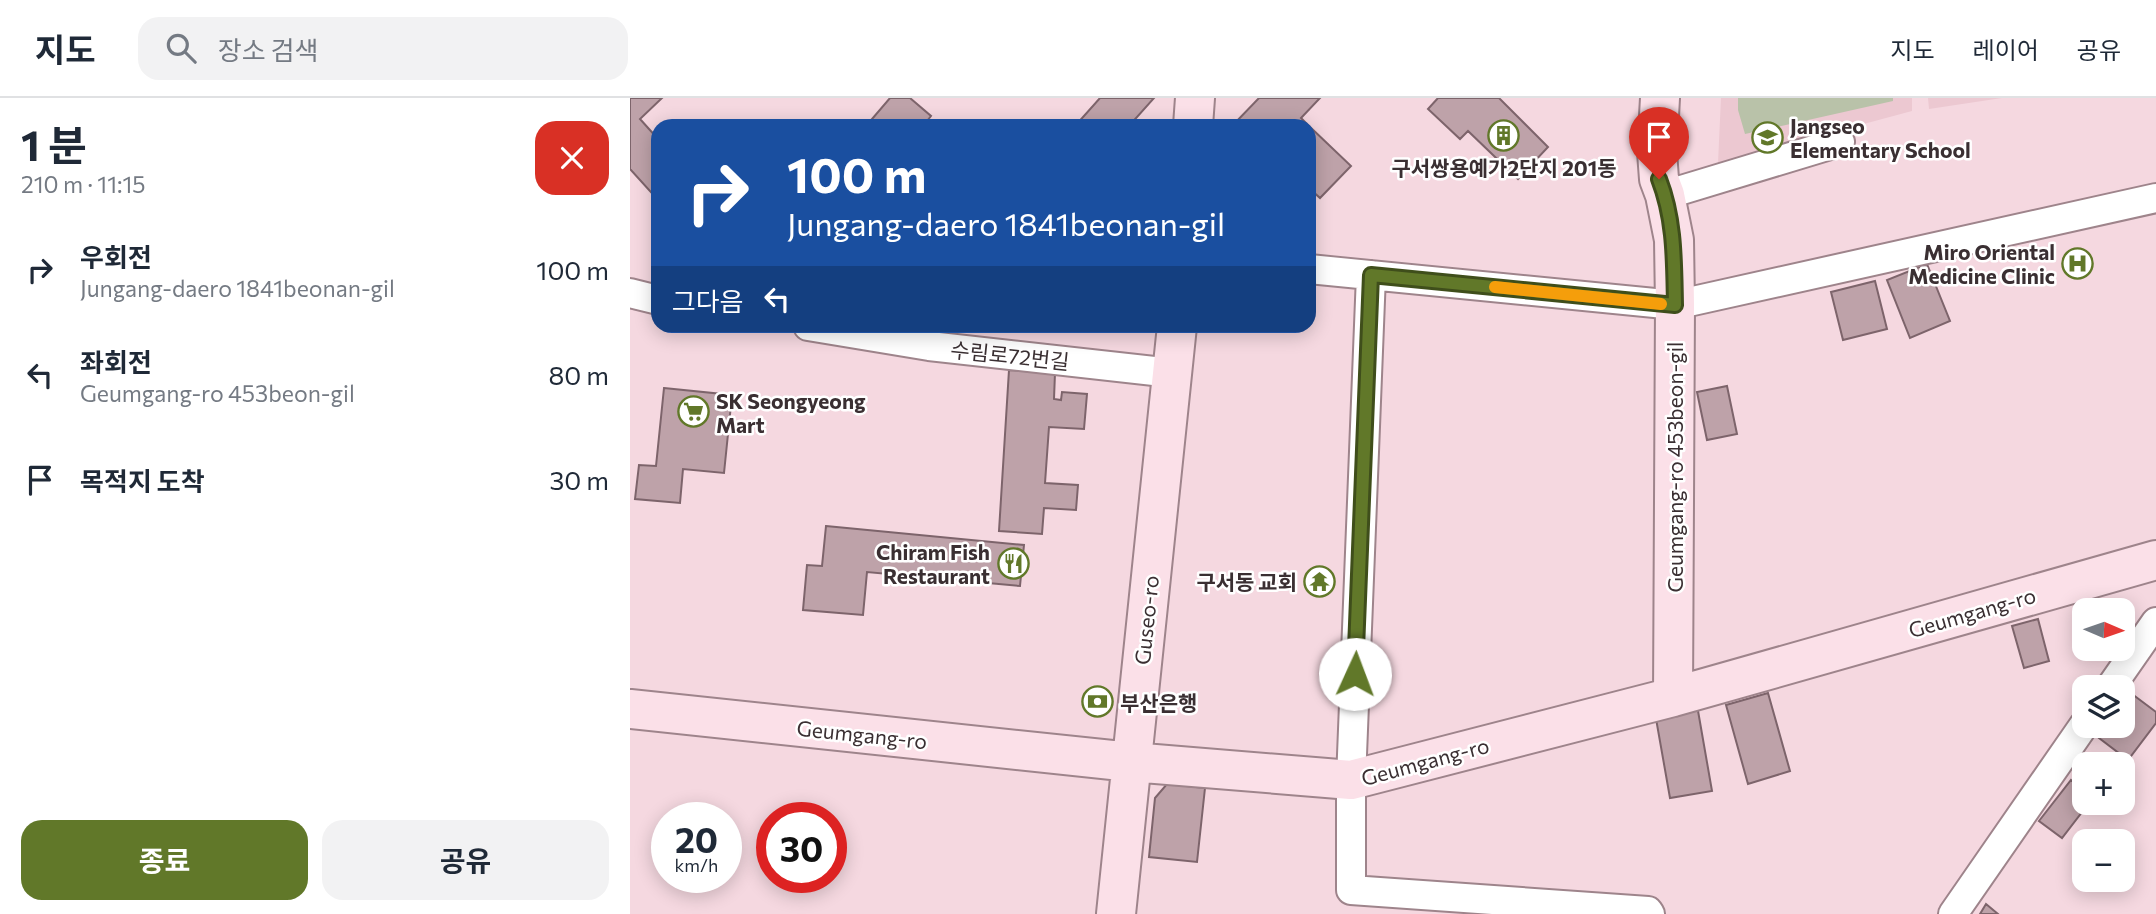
<!DOCTYPE html>
<html lang="ko">
<meta charset="utf-8">
<style>
:root{--surface:#fff;--page:#f2f2f3;--text:#1f2937;--muted:#747a83;--line:#e0e1e3;--accent:#617829}
body{margin:0;font-family:Commissioner,"Noto Sans KR",sans-serif;background:var(--page);color:var(--text);height:100vh;display:flex;flex-direction:column;font-size:26px;white-space:nowrap}
*{box-sizing:border-box;margin:0}
p{font-size:23px;color:var(--muted)}
.icon{flex:none;width:38px;height:38px;fill:none;stroke:currentColor;stroke-width:2;stroke-linecap:round;stroke-linejoin:round}
.map{position:relative;flex:1;overflow:hidden}
.drawer{display:flex;flex-direction:column;background:var(--surface);width:630px}
.drawer>*{flex:none}
.guide{position:absolute;left:21px;top:21px;width:665px;height:214px;border-radius:21px;box-shadow:0 4px 18px #0003;background:#1a4fa0;color:#fff;overflow:hidden}
.needle{width:46px;rotate:92deg}
.tools{position:absolute;left:1442px;top:500px;display:grid;gap:14px}
.tools a{display:grid;place-items:center;width:63px;height:63px;border-radius:14px;background:var(--surface);box-shadow:0 4px 18px #0003;font-size:35px}
.speed{position:absolute;left:21px;top:704px;display:flex;gap:14px;font-size:35px;font-weight:700;text-align:center}
.speed>*{display:grid;place-content:center;width:91px;height:91px;border-radius:50%;background:var(--surface);box-shadow:0 4px 18px #0003;line-height:1}
.speed small{font-size:18px;font-weight:400}
.speed .limit{border:10px solid #d22;background:#fff;color:#111}
.pin{position:absolute;display:grid;place-items:center;width:60px;height:60px;color:#fff;margin:-72px -30px;border-radius:50% 50% 50% 0;rotate:-45deg;box-shadow:0 0 7px #0007}
.pin .icon{rotate:45deg}
.me{position:absolute;width:77px;margin:-38px;rotate:2deg;stroke-linejoin:round;filter:drop-shadow(0 0 5px #0008)}
.turn{display:flex;align-items:center;gap:24px;height:147px;padding:0 21px;font-size:32px}
.turn .icon{width:91px;height:91px;stroke-width:2.5}
.turn b{display:block;font-size:49px;line-height:60px}
.then{display:flex;align-items:center;height:66px;padding:0 21px;background:#0003;gap:14px;font-size:26px}
.round{display:grid;place-items:center;flex:none;width:74px;height:74px;border-radius:21px;background:var(--page)}
.head{display:flex;align-items:center;justify-content:space-between;height:119px;padding:0 21px}
h1{font-size:42px;font-weight:700;line-height:52px}
.primary-button{display:flex;gap:14px;margin-top:auto;padding:14px 21px}
.primary-button a{flex:1;height:80px;border-radius:21px;background:var(--accent);color:#fff;font-size:28px;font-weight:700;line-height:80px;text-align:center}
.primary-button a+a{background:var(--page);color:var(--text)}
ul{padding:0;list-style:none}
li{display:flex;align-items:center;gap:21px;height:105px;padding:0 21px}
li div{flex:1}
li b{display:block;font-size:26px}
li em{font-style:normal}
header{display:flex;align-items:center;gap:42px;box-sizing:border-box;height:98px;padding:0 35px;background:var(--surface);border-bottom:2px solid var(--line)}
header strong{font-size:33px}
nav{display:flex;gap:38px;margin-inline-start:auto;font-size:24px}
.search{width:490px;height:63px;background:var(--page);display:flex;align-items:center;gap:18px;box-sizing:border-box;padding:0 24px;border-radius:21px;color:var(--muted);font-size:26px}
main{display:flex;flex:1;min-height:0}
.map>svg:first-child{display:block}
.built{fill:#ecc8d1}
.green{fill:#b9c2a9}
.building{fill:#bea2a9;stroke:#7d646b;stroke-width:2}
.lines{fill:none;stroke-linecap:round;stroke-linejoin:round}
.street-casing{stroke:#9e848b;stroke-width:32}
.secondary-casing{stroke:#9e848b;stroke-width:42}
.street{stroke:#fff;stroke-width:28}
.secondary{stroke:#fbe0e8;stroke-width:38}
.route-casing{stroke:#3f4e1b;stroke-width:18}
.route{stroke:#617829;stroke-width:12}
.slow{stroke:#f59e0b;stroke-width:12}
.labels{text-anchor:middle;dominant-baseline:central;stroke-width:5;stroke-linejoin:round;paint-order:stroke}
.poi-label{font-size:21px;font-weight:bold;fill:#3a2f32;stroke:#fff;text-anchor:start}
.street-label{font-size:21px;fill:#3a2f32;stroke:#fff}
</style>
<header>
<strong>지도</strong>
<div class="search"><svg class="icon" aria-label="search" viewBox="0 0 24 24"><circle cx="10" cy="10" r="6"/><path d="M15 15l6 6"/></svg>장소 검색</div>
<nav><a>지도</a><a>레이어</a><a>공유</a></nav>
</header>
<main>
<section class="drawer">
<div class="head"><div><h1>1 분</h1><p>210 m · 11:15</p></div><a class="round" style="background:#d93025;color:#fff"><svg class="icon" aria-label="close" viewBox="0 0 24 24"><path d="M6 6l12 12M18 6L6 18"/></svg></a></div>
<ul>
<li><svg class="icon" aria-label="right" viewBox="0 0 24 24"><path d="M7 20v-9h11M14 6l5 5-5 5"/></svg><div><b>우회전</b><p>Jungang-daero 1841beonan-gil</p></div><em>100 m</em></li>
<li><svg class="icon" aria-label="left" viewBox="0 0 24 24"><path d="M17 20v-9H6M10 6l-5 5 5 5"/></svg><div><b>좌회전</b><p>Geumgang-ro 453beon-gil</p></div><em>80 m</em></li>
<li><svg class="icon" aria-label="arrive" viewBox="0 0 24 24"><path d="M6 21V4h12l-3 4 3 4H6"/></svg><div><b>목적지 도착</b></div><em>30 m</em></li>
</ul>
<div class="primary-button"><a>종료</a><a>공유</a></div>
</section>
<div class="map">
<svg width="1526" height="816" viewBox="0 0 1526 816">
<rect width="100%" height="100%" fill="#f5d8e0"/>
<path class="built" d="M1091,0H1282V13L1088,65Z
M1298,0H1372L1299,11Z"/>
<path class="green" d="M1108,0H1263V3L1115,36L1108,12Z"/>
<path class="building" d="M0,0H32L10,21L28,41V102L0,71Z
M260,0H280L301,18L293,28H236Z
M470,0H524L499,28H445Z
M629,0H690L671,20L679,28H602Z
M808,0H869L918,49L888,81L838,33L830,41L798,11Z
M679,28L721,68L690,100L679,90Z
M1297,166L1320,223L1280,240L1257,182Z
M1245,183L1257,231L1213,242L1201,194Z
M379,272L425,275L424,301L431,302L432,294L457,296L454,331L419,329L415,385L448,387L446,412L414,410L412,436L369,433Z
M1097,288L1107,336L1077,342L1067,294Z
M34,290L102,297L94,375L53,371L50,405L5,401L9,367L26,368Z
M196,428L394,447L390,488L237,474L233,517L173,512L177,467L192,468Z
M1408,521L1419,563L1394,570L1382,528Z
M1138,595L1160,673L1118,686L1096,607Z
M1502,596L1526,614V625L1498,662L1469,640L1477,628H1493V608Z
M1067,607L1082,693L1040,700L1025,615Z
M1441,682L1454,693V705H1459L1432,740L1409,723Z
M537,686L575,690L567,764L519,759L525,700Z
M1356,806L1368,816H1350Z"/>
<g class="lines">
<defs>
<path id="street" d="M1035,97L1210,44
M679,171L1045,207L1526,100
M741,177L721,682V792L1018,813L1020,816
M0,195L28,202
M178,228L299,248L542,275
M1480,590L1526,524
M1323,816L1454,627"/>
<path id="secondary" d="M1030,0L1027,54L1029,81L1035,97L1044,142L1045,207L1043,599
M563,28L565,0
M0,611L501,664L721,682L1043,599L1526,462
M486,816L547,228"/>
</defs>
<use href="#street" class="street-casing"/>
<use href="#secondary" class="secondary-casing"/>
<use href="#street" class="street"/>
<use href="#secondary" class="secondary"/>
</g>
<g class="lines">
<defs>
<path id="route" d="M725,576L741,177L1045,207C1044,164 1045,122 1029,81"/>
</defs>
<use href="#route" class="route-casing"/>
<use href="#route" class="route"/>
<path class="slow" d="M865,189L1031,206"/>
</g>
<defs>
<symbol id="building-ring" viewBox="-11 -11 22 22"><circle r="9.5" fill="#fff" stroke="#617829" stroke-width="1.5"/><path d="M-4-6H4V6H1V3H-1V6H-4ZM-2.5-4.3h1.7v1.8h-1.7ZM.8-4.3h1.7v1.8H.8ZM-2.5-1h1.7V.8h-1.7ZM.8-1h1.7V.8H.8Z" fill="#617829"/></symbol>
<symbol id="school-ring" viewBox="-11 -11 22 22"><circle r="9.5" fill="#fff" stroke="#617829" stroke-width="1.5"/><path d="M0-5L7-2L0 1L-7-2ZM-4 1L0 2.5L4 1V4Q0 6-4 4Z" fill="#617829"/></symbol>
<symbol id="hospital-ring" viewBox="-11 -11 22 22"><circle r="9.5" fill="#fff" stroke="#617829" stroke-width="1.5"/><path d="M-5-5h3v3.5h4V-5h3V5h-3V1.5h-4V5h-3Z" fill="#617829"/></symbol>
<symbol id="supermarket-ring" viewBox="-11 -11 22 22"><circle r="9.5" fill="#fff" stroke="#617829" stroke-width="1.5"/><path d="M-6-5.5h2.5l.6 2H6L4.5 2H-2.5L-4.4-4H-6ZM-1.5 3.2a1.3 1.3 0 1 0 .1 0ZM3 3.2a1.3 1.3 0 1 0 .1 0Z" fill="#617829"/></symbol>
<symbol id="restaurant-ring" viewBox="-11 -11 22 22"><circle r="9.5" fill="#fff" stroke="#617829" stroke-width="1.5"/><path d="M-5-6h1v4h1v-4h1v4h1v-4h1v5L-1.5 .5V6h-2V.5L-5-1ZM5-6V6H3V1.5H1.5Q1.5-4 5-6Z" fill="#617829"/></symbol>
<symbol id="temple-ring" viewBox="-11 -11 22 22"><circle r="9.5" fill="#fff" stroke="#617829" stroke-width="1.5"/><path d="M0-6L5-2H3V0L6.5 2.5H4V6H1.5V3h-3V6H-4V2.5H-6.5L-3 0V-2H-5Z" fill="#617829"/></symbol>
<symbol id="bank-ring" viewBox="-11 -11 22 22"><circle r="9.5" fill="#fff" stroke="#617829" stroke-width="1.5"/><path d="M-6-4H6V4H-6ZM0-2.3a2.3 2.3 0 1 0 0 4.6a2.3 2.3 0 1 0 0-4.6Z" fill="#617829"/></symbol>
</defs>
<g fill-rule="evenodd">
<use href="#building-ring" x="856" y="20" width="35" height="35"/>
<use href="#school-ring" x="1120" y="22" width="35" height="35"/>
<use href="#hospital-ring" x="1430" y="148" width="35" height="35"/>
<use href="#supermarket-ring" x="46" y="296" width="35" height="35"/>
<use href="#restaurant-ring" x="366" y="448" width="35" height="35"/>
<use href="#temple-ring" x="672" y="466" width="35" height="35"/>
<use href="#bank-ring" x="450" y="586" width="35" height="35"/>
</g>
<g class="labels">
<g class="poi-label">
<text x="1160" y="27">Jangseo<tspan x="1160" dy="24">Elementary School</tspan></text>
<text x="874" y="69" text-anchor="middle">구서쌍용예가2단지 201동</text>
<text x="1425" y="153" text-anchor="end">Miro Oriental<tspan x="1425" dy="24">Medicine Clinic</tspan></text>
<text x="86" y="302">SK Seongyeong<tspan x="86" dy="24">Mart</tspan></text>
<text x="360" y="453" text-anchor="end">Chiram Fish<tspan x="360" dy="24">Restaurant</tspan></text>
<text x="667" y="483" text-anchor="end">구서동 교회</text>
<text x="490" y="604">부산은행</text>
</g>
<g class="street-label">
<text transform="translate(380 257) rotate(6)">수림로72번길</text>
<text transform="translate(1044 369) rotate(-90)">Geumgang-ro 453beon-gil</text>
<text transform="translate(1342 514) rotate(-16)">Geumgang-ro</text>
<text transform="translate(516 522) rotate(-84)">Guseo-ro</text>
<text transform="translate(232 636) rotate(6)">Geumgang-ro</text>
<text transform="translate(795 663) rotate(-15)">Geumgang-ro</text>
</g>
</g>
</svg>
<div class="tools">
<a><svg class="needle" viewBox="-14 -14 28 28"><path d="M0-13l5 13h-10z" fill="#e53935"/><path d="M0 13l5-13h-10z" fill="#747a83"/></svg></a>
<a><svg class="icon" aria-label="layers" viewBox="0 0 24 24"><path d="M12 4l9 5-9 5-9-5zM3 14l9 5 9-5"/></svg></a>
<a>+</a>
<a>−</a>
</div>
<div class="speed"><div>20<small>km/h</small></div><div class="limit">30</div></div>
<div class="pin" style="left:1029px;top:81px;background:#d93025"><svg class="icon" aria-label="arrive" viewBox="0 0 24 24"><path d="M6 21V4h12l-3 4 3 4H6"/></svg></div>
<svg class="me" style="left:725px;top:576px" viewBox="-20 -20 40 40"><circle r="19" fill="#fff"/><path d="M0-13L10 11 0 6-10 11z" fill="#617829"/></svg>
<div class="guide">
<div class="turn"><svg class="icon" aria-label="right" viewBox="0 0 24 24"><path d="M7 20v-9h11M14 6l5 5-5 5"/></svg><div><b>100 m</b>Jungang-daero 1841beonan-gil</div></div>
<div class="then">그다음<svg class="icon" aria-label="left" viewBox="0 0 24 24"><path d="M17 20v-9H6M10 6l-5 5 5 5"/></svg></div>
</div>
</div>
</main>
